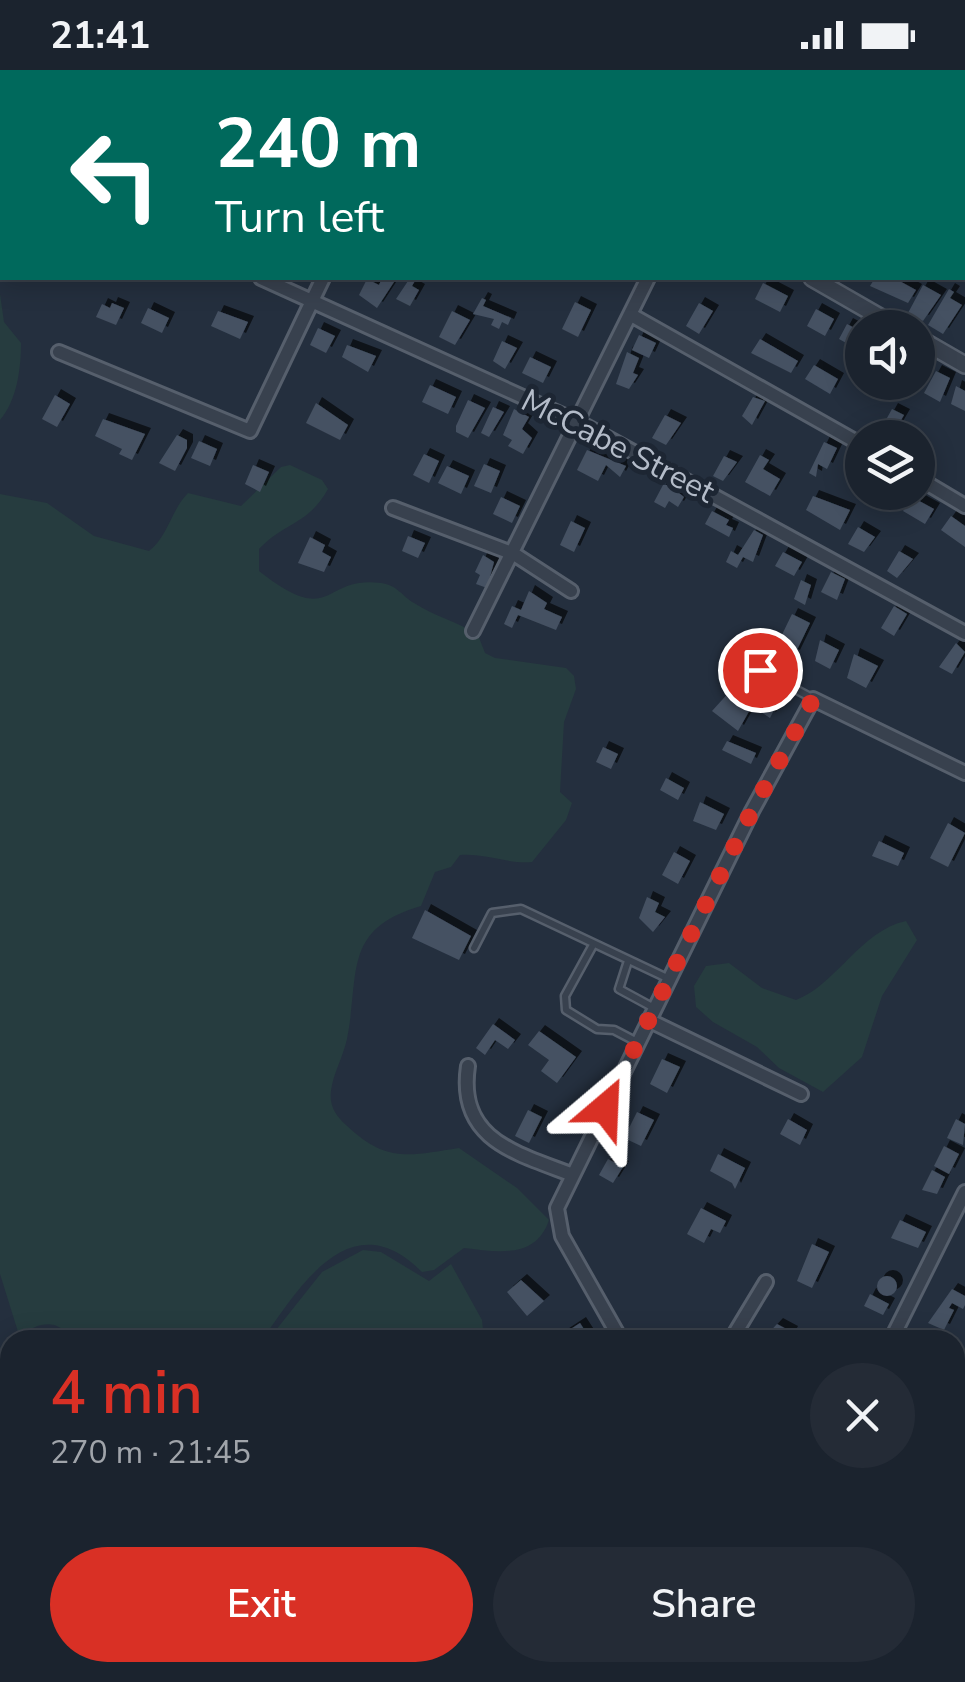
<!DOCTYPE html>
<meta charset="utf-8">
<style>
:root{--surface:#1b232e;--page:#242b36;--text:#f1f3f6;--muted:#a0a4aa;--line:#39404a;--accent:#d93025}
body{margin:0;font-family:"Nunito Sans",sans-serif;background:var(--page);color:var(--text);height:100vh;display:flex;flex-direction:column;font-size:38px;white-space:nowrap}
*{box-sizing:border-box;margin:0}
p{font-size:32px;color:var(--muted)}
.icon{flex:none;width:55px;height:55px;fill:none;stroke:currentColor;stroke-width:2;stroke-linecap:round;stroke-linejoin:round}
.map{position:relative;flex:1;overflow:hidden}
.side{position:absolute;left:0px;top:1260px;width:965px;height:352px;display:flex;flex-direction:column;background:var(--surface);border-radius:30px 30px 0 0;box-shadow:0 5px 25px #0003,0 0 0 2px var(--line)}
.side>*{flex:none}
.banner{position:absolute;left:0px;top:0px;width:965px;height:210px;box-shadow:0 5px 25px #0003,0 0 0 2px var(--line);background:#00695c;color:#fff;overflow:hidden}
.tools{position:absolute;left:845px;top:240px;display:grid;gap:20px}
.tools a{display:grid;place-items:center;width:90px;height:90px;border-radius:50%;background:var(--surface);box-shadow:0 5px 25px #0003,0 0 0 2px var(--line);font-size:50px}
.pin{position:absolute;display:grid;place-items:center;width:85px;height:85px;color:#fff;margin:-42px;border:5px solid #fff;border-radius:50%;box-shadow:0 2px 10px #0007}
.me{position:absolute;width:110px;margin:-55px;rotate:26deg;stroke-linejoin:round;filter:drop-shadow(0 0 8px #0008)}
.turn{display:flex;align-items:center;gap:35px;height:210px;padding:0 50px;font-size:45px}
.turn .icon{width:130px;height:130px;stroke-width:2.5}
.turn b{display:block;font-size:70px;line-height:85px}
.round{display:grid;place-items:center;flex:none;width:105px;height:105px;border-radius:52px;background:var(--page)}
.headline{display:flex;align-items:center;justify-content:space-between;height:170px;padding:0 50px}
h1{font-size:60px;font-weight:600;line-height:75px;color:var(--accent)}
.action{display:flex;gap:20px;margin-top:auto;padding:20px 50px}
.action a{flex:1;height:115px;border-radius:60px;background:var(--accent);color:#fff;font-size:40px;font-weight:600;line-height:115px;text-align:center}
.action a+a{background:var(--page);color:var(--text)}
.status{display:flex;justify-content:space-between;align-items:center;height:70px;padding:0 50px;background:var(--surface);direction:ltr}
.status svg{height:28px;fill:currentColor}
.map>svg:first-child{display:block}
.green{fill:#263c3f}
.building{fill:#455162;filter:url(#shadow)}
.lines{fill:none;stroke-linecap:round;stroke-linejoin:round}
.service-casing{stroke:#565f6c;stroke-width:11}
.minor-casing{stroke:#565f6c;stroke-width:18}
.tertiary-casing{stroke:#565f6c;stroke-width:20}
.secondary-casing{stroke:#565f6c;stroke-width:22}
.service{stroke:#38414e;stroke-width:6}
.minor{stroke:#38414e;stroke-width:12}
.tertiary{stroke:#38414e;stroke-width:15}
.secondary{stroke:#465061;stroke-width:18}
.route{stroke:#d93025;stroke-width:18;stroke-dasharray:0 32.4}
.labels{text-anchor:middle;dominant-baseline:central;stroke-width:10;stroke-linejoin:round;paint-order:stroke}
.street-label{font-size:32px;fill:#b4bcc9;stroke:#1d2633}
</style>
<div class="status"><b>21:41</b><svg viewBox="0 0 49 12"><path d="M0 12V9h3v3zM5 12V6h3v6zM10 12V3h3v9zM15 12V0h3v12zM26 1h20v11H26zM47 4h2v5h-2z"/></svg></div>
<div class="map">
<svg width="965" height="1612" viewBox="0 0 965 1612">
<defs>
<filter id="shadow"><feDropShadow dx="6" dy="-6" stdDeviation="0" flood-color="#0009"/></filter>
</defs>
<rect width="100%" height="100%" fill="#242f3e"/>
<path class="green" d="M0,224L4,252L21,273C21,299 17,330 0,350Z
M290,395L322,410L328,419C308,455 286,451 259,479V501C334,560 321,505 381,513C397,515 402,526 414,533C434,546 458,552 478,565L485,583L495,588L566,598L574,606L576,619L564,652L560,722L572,733L566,750L532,792C507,794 486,783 460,785L451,797L435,802L421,836C342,859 360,903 347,969C343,987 333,1004 331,1021C329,1036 336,1046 346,1055C386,1093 408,1086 459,1078L517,1118L549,1150C536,1189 499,1182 464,1178L434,1200L422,1202C352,1132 302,1213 262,1270H72C56,1246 39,1254 19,1265L0,1204V424L47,433L94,466L149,481C168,467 171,440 188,423L241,436L281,397Z
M906,851L917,870L882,926L862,987L823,1022L779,998L757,977L713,952L696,937L694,916L706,896L729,893L762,918L796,930C837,914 860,861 906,851Z
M363,1180L381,1182L429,1211L451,1194L482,1250L484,1270H268L322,1202Z
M496,1603H881L871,1612H499Z"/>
<path class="building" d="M382,208L394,212L377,238L359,225L367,209L379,215Z
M410,208L416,209L412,216L419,220L410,236L396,229Z
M875,208H894L916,220L908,233L870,216Z
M763,213L788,226L780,242L755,229Z
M923,215L941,225L923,251L908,243Z
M949,219L954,222L950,228L962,235L943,264L928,255Z
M482,228L486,230L483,236L511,248L508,255L502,252L499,259L491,255L494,249L473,244Z
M575,232L591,240L578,267L562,259Z
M112,233L124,238L116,255L96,247L102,234L110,238Z
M699,233L713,241L699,264L686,256Z
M148,238L169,248L162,263L141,253Z
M816,239L834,249L825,266L807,256Z
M218,241L248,252L240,269L211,256Z
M452,241L470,250L455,275L439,267Z
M847,254L862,262L857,279L839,269Z
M318,258L335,266L326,283L310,275Z
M639,265L656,273L649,288L632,280Z
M760,269L798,291L791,303L751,283Z
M502,271L517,278L505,299L493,291Z
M347,275L376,286L368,302L342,287Z
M627,282L639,288L633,303L638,305L629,319L616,314Z
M530,287L551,297L543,313L522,303Z
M814,295L838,309L830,324L805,309Z
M936,301L950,308L940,332L924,323Z
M430,315L456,327L448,344L422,332Z
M956,316L965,321V341L951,334Z
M55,325L70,334L57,357L42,349Z
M753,327L765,331L752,355L742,346Z
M468,330L485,338L468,368L456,362V356Z
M316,333L348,355L340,370L306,353Z
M493,337L504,342L489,367L481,363Z
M514,339L529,347L522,359L532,368L523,384L508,376L512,370L503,365Z
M892,339L904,345L893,364L882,357Z
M665,345L681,353L666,375L652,368Z
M103,349L145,364L132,390L119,384L122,379L95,366Z
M177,365L187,370V378L175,401L159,393Z
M199,371L217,379L210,396L191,388Z
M824,372L837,378L827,399L818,394L816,407L809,403Z
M587,380L626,396L620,407L606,395L598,411L577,400Z
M424,384L439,391L429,413L413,405Z
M760,385L769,390L763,399L780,409L770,426L745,412Z
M724,386L737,392L723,411L713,406Z
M484,394L500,401L491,423L474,416Z
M253,395L269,402L260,422L245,414Z
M447,396L469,406L461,424L438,413Z
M663,415H669L684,427L678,437L669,431L665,438L654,432Z
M813,426L850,440L840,460L806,440Z
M501,427L520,436L512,453L493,444Z
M912,427L934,439L925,454L903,441Z
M712,441L729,450L726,455L733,458L729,467L705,454Z
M951,446L965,456V477L941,460Z
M571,451L585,458L574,482L560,475Z
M858,457L875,467L864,482L848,474Z
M754,460L763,465L753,492L743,487L737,498L726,492L731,481L738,485Z
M408,466L425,473L418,488L402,481Z
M310,467L325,475L322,482L331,487L324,502L298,493Z
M899,481L913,489L897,508L887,501Z
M783,482L802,492L794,506L775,496Z
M483,485L494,492L487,518L476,514L480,505L475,502Z
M831,502L845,509L837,530L821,522Z
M801,510L811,515L805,535L794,529Z
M529,521L547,533L544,539L562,547L556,560L518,545L512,558L504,554L512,536L521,540Z
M894,536L907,544L894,566L881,558Z
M792,544L810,553L794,586L776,577Z
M820,570L839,580L830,599L815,591Z
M956,573L965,582L952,604L939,597Z
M854,584L878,596L866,618L847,608Z
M733,600L753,610L743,625L754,631L757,626L764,630L766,626L778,632L770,648L752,636L738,661L712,641L732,619L725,614Z
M727,671L756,683L751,694L722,680Z
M603,677L618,684L611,699L596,692Z
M666,708L684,718L678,730L660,720Z
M700,732L724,744L716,760L693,751Z
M948,753L965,763L948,797L930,788Z
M879,771L904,783L898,796L872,786Z
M674,782L690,791L678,814L662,805Z
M647,827L659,833L655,842L665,847L653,862L639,848Z
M425,840L471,866L459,890L412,868Z
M493,954L515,970L508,979L495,970L485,985L476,978Z
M539,961L576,987L557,1013L541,1001L549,990L528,975Z
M662,989L680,997L667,1023L650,1014Z
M528,1040L542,1047L529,1073L515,1066Z
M637,1042L654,1050L641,1076L624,1068Z
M788,1049L807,1060L800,1075L780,1064Z
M956,1049L965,1054L963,1075L947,1068Z
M944,1076L959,1084L949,1104L934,1096Z
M718,1084L745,1098L735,1119L732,1113L710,1101Z
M608,1089L623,1097L613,1113L599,1105Z
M932,1100L945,1107L937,1124L922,1120Z
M701,1138L726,1151L720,1163L711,1159L704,1173L687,1164Z
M900,1150L926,1162L918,1178L891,1168Z
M812,1174L829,1182L812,1218L797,1211Z
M877 1216a10 10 0 1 1 20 0a10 10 0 1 1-20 0Z
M521,1210L544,1231L527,1246L507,1222Z
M952,1219L965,1226V1235L963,1239L952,1233L949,1238L954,1240L944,1260L928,1253Z
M870,1224L889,1234L883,1245L864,1236Z
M580,1253L591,1270H554Z
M777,1254L792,1262L788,1270H762Z"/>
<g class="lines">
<defs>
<path id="service" d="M729,584L812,628
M593,875L565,926L566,940L597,959L614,960L637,972
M474,878L492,843L521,839L667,908
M628,891L619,919L654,938
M437,1602L442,1612
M485,1602L490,1612
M719,1602L729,1612"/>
<path id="minor" d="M414,2L415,0
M579,2L580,0
M738,2L739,0
M0,87L2,88
M962,138L965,140
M261,208L580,353L965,563
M633,246L862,375
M59,282L250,361L323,208
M918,408L965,436
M393,438L514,484L571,521
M473,561L648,208
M648,950L801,1024
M468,996C457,1070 516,1083 573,1105
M621,1270L562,1166L557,1138L752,741L813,629L965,703
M731,1270L766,1212
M891,1270L965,1122
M955,1449L965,1428
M0,1599L6,1612
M352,1602L356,1612
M929,1602L937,1612
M282,1612L303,1602"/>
<path id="tertiary" d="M438,0L443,2
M812,208L899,258
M918,268L965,295"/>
<path id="secondary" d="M955,1557L965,1548
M896,1612L906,1602"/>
</defs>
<use href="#service" class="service-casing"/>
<use href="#minor" class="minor-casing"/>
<use href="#tertiary" class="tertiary-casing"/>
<use href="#secondary" class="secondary-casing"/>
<use href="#service" class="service"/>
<use href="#minor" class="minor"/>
<use href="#tertiary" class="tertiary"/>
<use href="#secondary" class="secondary"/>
</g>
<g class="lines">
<path class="route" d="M605,1038L752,741L813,629L760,600"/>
</g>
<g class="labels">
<g class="street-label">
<text transform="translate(618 376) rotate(27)">McCabe Street</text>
</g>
</g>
</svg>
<div class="tools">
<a><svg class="icon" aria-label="sound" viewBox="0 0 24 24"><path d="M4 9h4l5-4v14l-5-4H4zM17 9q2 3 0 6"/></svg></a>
<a><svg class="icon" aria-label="layers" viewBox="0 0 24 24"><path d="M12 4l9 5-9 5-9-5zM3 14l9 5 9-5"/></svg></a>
</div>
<div class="pin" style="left:760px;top:600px;background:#d93025"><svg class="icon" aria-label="arrive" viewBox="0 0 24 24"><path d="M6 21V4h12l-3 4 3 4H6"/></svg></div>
<svg class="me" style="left:605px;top:1038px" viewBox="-20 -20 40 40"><path d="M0-17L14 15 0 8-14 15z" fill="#d93025" stroke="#fff" stroke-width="4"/></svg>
<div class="banner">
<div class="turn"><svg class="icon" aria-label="left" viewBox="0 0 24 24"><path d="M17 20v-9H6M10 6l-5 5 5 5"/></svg><div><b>240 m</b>Turn left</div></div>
</div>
<section class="side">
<div class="headline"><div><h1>4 min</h1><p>270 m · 21:45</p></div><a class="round"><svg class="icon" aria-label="close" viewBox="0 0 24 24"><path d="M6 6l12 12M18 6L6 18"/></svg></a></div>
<div class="action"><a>Exit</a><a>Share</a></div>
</section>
</div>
